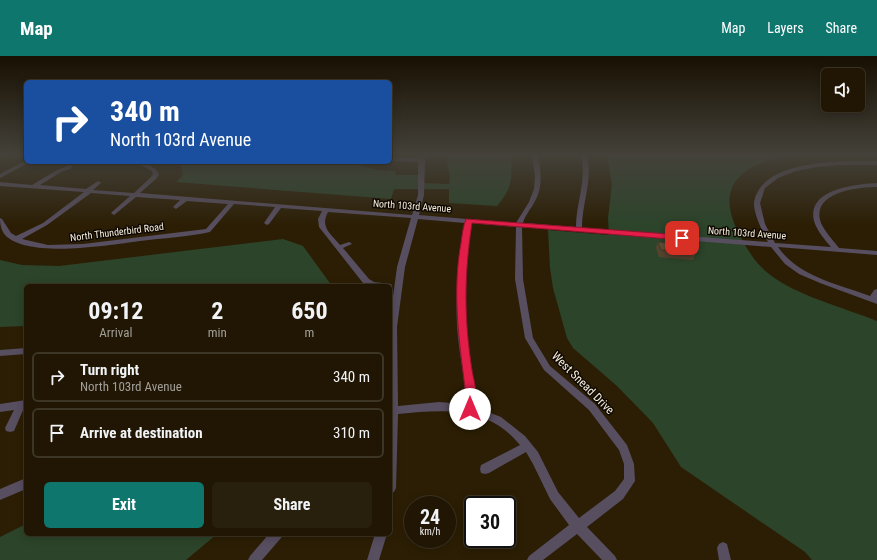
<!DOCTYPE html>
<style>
:root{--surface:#201603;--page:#281f0d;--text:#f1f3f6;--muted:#a29f9a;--line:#3d3525;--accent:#0f766e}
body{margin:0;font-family:"Roboto Condensed",sans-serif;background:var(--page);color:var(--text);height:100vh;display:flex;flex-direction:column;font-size:15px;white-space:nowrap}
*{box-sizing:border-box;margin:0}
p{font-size:13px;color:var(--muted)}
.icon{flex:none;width:22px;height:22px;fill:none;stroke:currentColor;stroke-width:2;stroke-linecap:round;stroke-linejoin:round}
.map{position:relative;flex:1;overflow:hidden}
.panel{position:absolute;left:24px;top:228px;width:368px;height:252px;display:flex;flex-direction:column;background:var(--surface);border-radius:6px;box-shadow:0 2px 10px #0003,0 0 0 1px var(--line)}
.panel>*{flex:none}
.guide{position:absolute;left:24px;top:24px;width:368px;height:84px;border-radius:6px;box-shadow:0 2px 10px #0003,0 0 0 1px var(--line);background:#1a4fa0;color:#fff;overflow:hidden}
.buttons{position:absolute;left:821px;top:12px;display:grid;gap:8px}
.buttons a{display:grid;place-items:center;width:44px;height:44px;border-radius:6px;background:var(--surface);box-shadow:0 2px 10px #0003,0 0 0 1px var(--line);font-size:20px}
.speed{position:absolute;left:404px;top:440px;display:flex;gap:8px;font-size:20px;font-weight:700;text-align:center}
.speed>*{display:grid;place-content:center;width:52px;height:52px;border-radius:50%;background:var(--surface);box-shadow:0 2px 10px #0003,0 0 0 1px var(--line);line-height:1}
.speed small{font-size:10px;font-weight:400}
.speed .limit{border:2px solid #111;border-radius:6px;background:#fff;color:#111}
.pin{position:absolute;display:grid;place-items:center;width:34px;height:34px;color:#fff;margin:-17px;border-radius:8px;box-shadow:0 2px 6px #0006}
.me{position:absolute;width:44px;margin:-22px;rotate:0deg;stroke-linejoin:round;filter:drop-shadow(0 0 3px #0008)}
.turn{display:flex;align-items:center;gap:14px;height:84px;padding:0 20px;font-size:18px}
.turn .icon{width:52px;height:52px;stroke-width:2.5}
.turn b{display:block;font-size:28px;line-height:34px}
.eta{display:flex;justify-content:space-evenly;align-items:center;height:68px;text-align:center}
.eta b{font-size:24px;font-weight:700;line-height:28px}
.cta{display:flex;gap:8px;margin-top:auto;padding:8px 20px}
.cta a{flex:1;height:46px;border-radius:6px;background:var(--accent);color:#fff;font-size:16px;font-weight:700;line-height:46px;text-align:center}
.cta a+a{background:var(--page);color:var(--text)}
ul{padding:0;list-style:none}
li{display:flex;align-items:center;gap:12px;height:50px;margin:0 8px 6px;padding:0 12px;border:2px solid var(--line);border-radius:6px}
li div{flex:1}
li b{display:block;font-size:15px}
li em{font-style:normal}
header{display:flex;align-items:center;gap:24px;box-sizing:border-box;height:56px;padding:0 20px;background:var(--accent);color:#fff}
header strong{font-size:19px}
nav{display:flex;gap:22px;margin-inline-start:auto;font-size:14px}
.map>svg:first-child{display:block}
.green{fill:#2c442a}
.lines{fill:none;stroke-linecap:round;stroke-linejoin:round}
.minor{fill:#574e60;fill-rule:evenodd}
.wall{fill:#55442f}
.building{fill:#634f37;stroke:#453726}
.route{fill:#e11d48;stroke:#92132f}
.labels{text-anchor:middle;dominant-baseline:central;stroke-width:3;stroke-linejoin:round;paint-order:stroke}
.street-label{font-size:10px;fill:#f6eede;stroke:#0f0902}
.near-street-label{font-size:12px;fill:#f6eede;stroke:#0f0902}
</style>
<header>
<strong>Map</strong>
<nav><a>Map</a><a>Layers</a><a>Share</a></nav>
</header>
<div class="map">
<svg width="877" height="504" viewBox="0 0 877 504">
<rect width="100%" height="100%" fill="#2b1e04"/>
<path class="green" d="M446,99H511C512,123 513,131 497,150L449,147V133H394L391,143L176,126L183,119L180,108L177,106H345L379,114L395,115L396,119H422L423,127L449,128L450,121Z
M607,99H790C744,108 714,127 738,176C746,192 755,207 769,218C795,239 845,252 877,265V504H812L805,496L681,411L653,367L617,330L573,292L567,282L553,232L550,212L548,174L609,179L608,162L612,128Z
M283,183L303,190L332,230H26V270L0,271V204L22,209L59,210Z
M26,468V478H217L186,504H0V481Z"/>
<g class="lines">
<path class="minor" d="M418,99H424L425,104L424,139L419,159L516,167L529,146L534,133L535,120L532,99H538C541,115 543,131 535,145C531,153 525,159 523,167L576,171C576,146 587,125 581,99H587C593,125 582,146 582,172L768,186C763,177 753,157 754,146C762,102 844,105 877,105V109H840L817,111L796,115L778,122L765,132L760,147L765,168L775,187L831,191C825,184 817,175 814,165C806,133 856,128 877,127V131C858,131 810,136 821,167C825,176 833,184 839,192L877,195V199L778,191C799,221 838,228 870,240L874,234L877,233V248L820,227L799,218L785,208L771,191L522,171L523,223L533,282L550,310L595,348L627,389L634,408L635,425L623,443L587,471L615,500L617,504H602L577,478L543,504H527L529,500L569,469L550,443L533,408L526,396L489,417L485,418L481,417L480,413L481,409L520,389C487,349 444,354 398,358L396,432L394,436L390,437V263L397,211L411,162L328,156C320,171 330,177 340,189L349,186L351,187L352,188L343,192L369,223L374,226L391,228L392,230L390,232V230H370L363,227L319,171L318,163L322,155L281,152L269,168L267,169L264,167L275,151L234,148L210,176C188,181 163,182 140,185C110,189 28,203 5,179C1,174 0,168 0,162L2,163L11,177L16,180L43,167L84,136L0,130V126L32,129L57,114L70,109L73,111L72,112L61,116L40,129L86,133L98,125L101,127L93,134L134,137L152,120L153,118L152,115L135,106C144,106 155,110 159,118L157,122L140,137L412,159L418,139V106L390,105V101L418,102ZM91,137L130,140L112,156L111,157L114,159L136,141L180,144L173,151L176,153L187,145L228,148L206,173L83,188L48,189L22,183L47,169ZM418,163L465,167C459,204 454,243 458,281C460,303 466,325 465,348L439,346L398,350L397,271L405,211ZM472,167L516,171L515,223L525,282L544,314L589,354L619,394L624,408V423L615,435L579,462L558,436L538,396L525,380L501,361L475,351C476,327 469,304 466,280C462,243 466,204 472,167Z
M25,105L30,106L0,122V118Z
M26,292V298L0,300V294Z
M26,344V352H24L14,375L10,376L6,375L5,372L14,354L0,356V348Z
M26,422V433L0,444V433Z
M269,478H283L281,482L262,504H248L250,500Z
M375,478H387L379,504H367Z
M723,486L727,488L731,504H719L717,492L719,488Z"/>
</g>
<path class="wall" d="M658,186L696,197L693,204L659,201L656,192Z"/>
<path class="building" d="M658,186L692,188L696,197L661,194Z"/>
<linearGradient id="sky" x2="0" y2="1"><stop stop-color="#181002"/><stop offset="0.58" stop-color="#44413a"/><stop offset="1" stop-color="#44413a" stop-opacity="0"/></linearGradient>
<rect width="877" height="170" fill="url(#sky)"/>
<path class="route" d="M466,163L682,179L686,182L682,184L472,167C464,220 464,262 472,314C474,326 480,345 474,356H466C462,349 465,340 465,332C459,283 452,236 461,187C462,180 463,170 466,163Z"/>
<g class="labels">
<g class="street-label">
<text transform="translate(412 150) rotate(4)">North 103rd Avenue</text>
<text transform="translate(117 176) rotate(-7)">North Thunderbird Road</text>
<text transform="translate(747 177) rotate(4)">North 103rd Avenue</text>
</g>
<g class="near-street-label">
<text transform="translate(583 327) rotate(45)">West Snead Drive</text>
</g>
</g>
</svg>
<div class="buttons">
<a><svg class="icon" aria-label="sound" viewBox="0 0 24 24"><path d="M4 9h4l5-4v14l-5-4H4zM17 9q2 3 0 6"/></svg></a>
</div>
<div class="speed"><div>24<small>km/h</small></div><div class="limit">30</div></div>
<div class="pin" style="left:682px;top:182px;background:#d93025"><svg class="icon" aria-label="arrive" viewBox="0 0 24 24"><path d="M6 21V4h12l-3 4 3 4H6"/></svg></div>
<svg class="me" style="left:470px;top:353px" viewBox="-20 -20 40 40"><circle r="19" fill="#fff"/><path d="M0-13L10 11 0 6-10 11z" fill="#e11d48"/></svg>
<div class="guide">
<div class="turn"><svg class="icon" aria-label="right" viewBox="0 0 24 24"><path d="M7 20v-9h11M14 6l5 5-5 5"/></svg><div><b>340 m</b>North 103rd Avenue</div></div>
</div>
<section class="panel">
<div class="eta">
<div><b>09:12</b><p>Arrival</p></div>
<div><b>2</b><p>min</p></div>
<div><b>650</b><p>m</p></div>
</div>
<ul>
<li><svg class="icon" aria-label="right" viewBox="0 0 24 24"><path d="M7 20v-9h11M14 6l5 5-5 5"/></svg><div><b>Turn right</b><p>North 103rd Avenue</p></div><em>340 m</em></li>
<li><svg class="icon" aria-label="arrive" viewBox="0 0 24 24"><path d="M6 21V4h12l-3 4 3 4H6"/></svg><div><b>Arrive at destination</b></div><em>310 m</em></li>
</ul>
<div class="cta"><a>Exit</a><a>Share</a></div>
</section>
</div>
